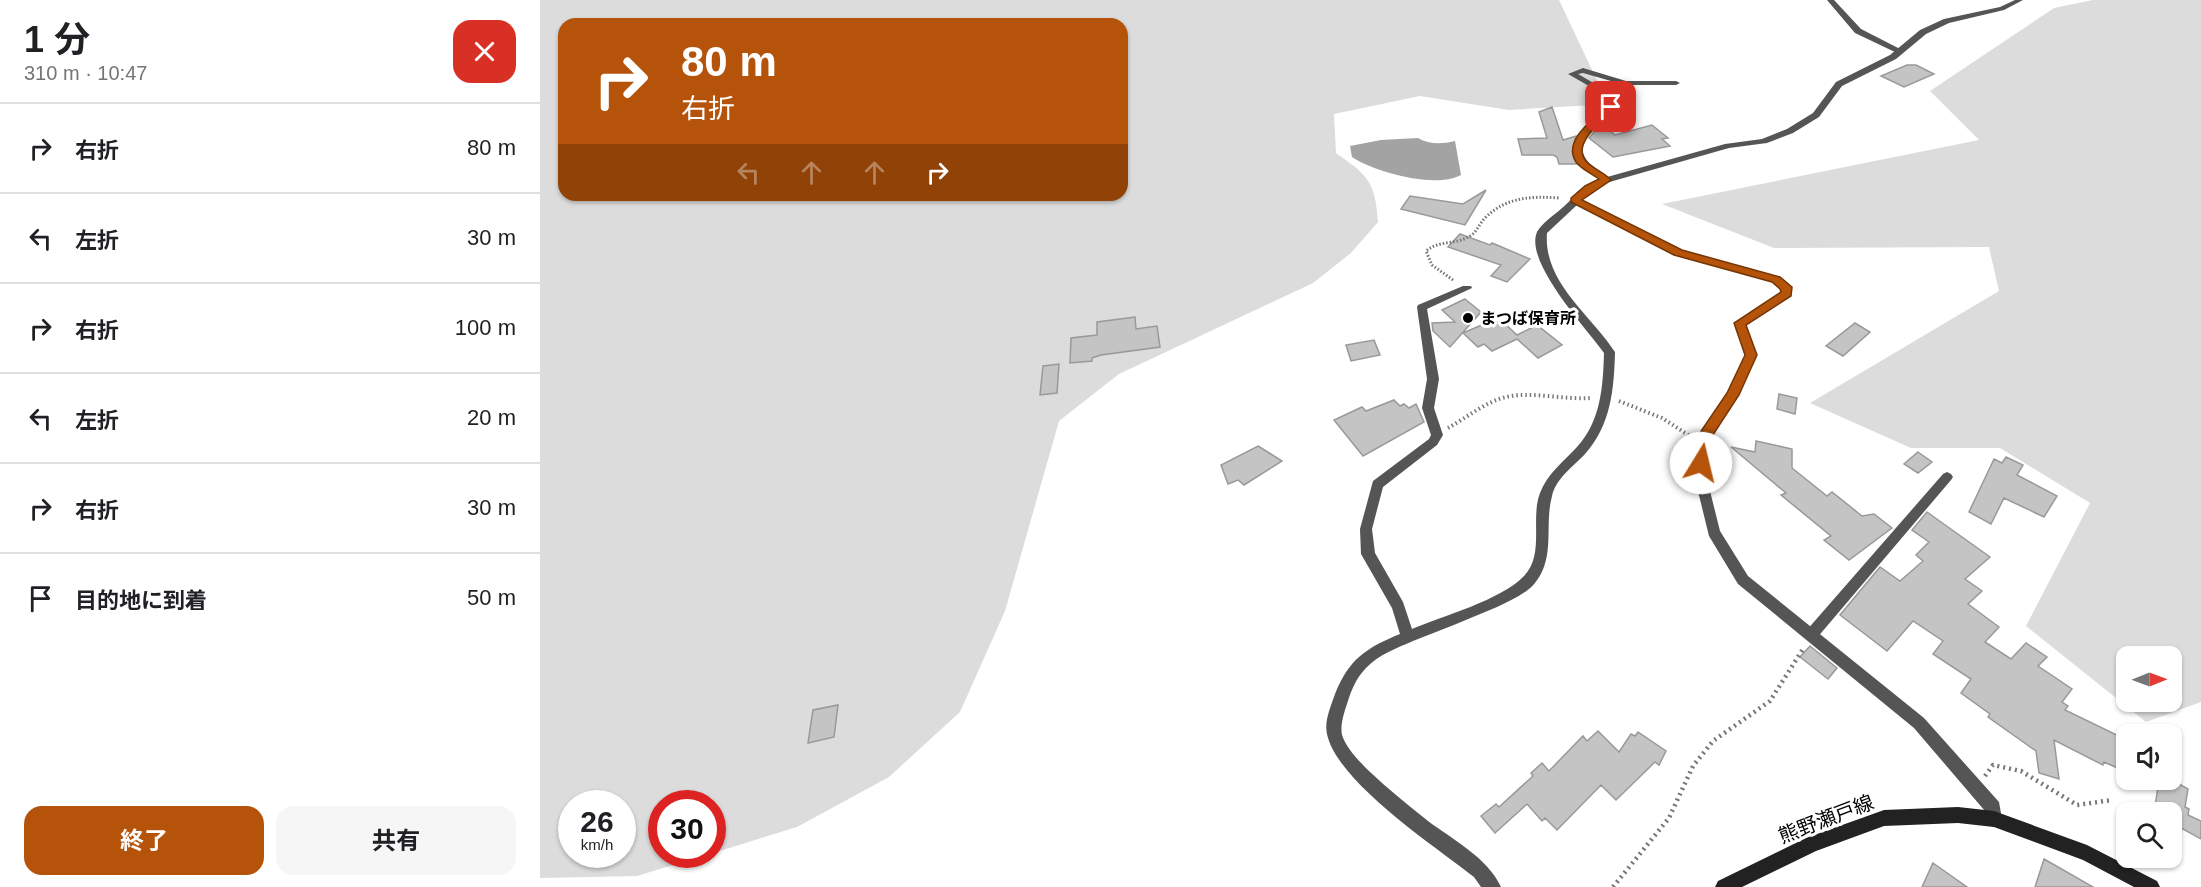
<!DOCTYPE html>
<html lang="ja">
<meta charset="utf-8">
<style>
:root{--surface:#fff;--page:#f6f6f6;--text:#202124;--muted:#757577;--line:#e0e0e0;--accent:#b45309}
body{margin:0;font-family:Arial,"Noto Sans JP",sans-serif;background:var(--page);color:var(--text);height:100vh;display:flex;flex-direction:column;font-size:22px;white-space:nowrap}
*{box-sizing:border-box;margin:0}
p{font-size:20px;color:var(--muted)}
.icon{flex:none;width:33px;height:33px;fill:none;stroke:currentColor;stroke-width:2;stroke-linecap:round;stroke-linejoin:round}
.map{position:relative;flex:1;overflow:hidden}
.side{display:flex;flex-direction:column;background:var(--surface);width:540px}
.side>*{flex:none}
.top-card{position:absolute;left:18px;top:18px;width:570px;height:183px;border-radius:18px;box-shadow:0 2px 4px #0004;background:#b45309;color:#fff;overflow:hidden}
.needle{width:39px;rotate:89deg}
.fabs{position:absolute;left:1576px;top:646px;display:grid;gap:12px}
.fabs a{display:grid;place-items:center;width:66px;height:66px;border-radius:12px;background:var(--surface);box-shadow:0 2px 4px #0004;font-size:30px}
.speed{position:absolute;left:18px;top:790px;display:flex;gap:12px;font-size:30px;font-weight:700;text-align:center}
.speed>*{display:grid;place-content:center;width:78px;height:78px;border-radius:50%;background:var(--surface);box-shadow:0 2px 4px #0004;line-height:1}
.speed small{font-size:15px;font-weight:400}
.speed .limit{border:9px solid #d22;background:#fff;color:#111}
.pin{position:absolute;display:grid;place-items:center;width:51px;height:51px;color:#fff;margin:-26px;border-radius:12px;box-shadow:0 3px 9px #0006}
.me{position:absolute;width:66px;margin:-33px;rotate:9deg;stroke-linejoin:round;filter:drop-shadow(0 0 4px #0008)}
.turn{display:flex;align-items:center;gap:21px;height:126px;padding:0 24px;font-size:27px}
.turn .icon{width:78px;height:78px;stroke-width:2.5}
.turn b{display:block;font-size:42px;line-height:51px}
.lanes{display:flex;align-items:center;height:57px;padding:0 24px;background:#0003;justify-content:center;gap:30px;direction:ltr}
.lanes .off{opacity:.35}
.round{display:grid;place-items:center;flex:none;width:63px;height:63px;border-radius:18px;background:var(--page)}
.headline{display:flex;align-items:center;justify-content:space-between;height:102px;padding:0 24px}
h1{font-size:36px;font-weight:700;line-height:45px}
.primary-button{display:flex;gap:12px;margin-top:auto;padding:12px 24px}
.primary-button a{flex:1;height:69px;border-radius:18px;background:var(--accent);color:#fff;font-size:24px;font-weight:700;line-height:69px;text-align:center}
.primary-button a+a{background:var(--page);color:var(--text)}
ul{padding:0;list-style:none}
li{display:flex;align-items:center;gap:18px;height:90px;padding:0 24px;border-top:2px solid var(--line)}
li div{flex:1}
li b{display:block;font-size:22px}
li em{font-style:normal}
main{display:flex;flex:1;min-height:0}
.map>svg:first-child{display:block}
.green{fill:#dcdcdc;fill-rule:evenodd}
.water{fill:#a3a3a3}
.building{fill:#c4c4c4;stroke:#999;stroke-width:1.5}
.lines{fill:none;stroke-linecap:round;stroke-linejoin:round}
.path-far2{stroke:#777;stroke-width:3;stroke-dasharray:1.5 2;stroke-linecap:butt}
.path-far1{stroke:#777;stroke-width:4;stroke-dasharray:1.5 3;stroke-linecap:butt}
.path{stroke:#777;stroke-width:4.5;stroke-dasharray:2 4;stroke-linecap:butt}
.lane{fill:#555;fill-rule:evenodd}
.street{fill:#555;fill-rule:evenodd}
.secondary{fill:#222;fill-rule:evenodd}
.route{fill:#b45309;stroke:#753606;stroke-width:1.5}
.poi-dot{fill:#000;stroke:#fff;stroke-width:2}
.labels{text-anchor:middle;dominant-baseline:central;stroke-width:6;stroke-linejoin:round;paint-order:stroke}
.poi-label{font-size:16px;font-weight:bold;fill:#000;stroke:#fff;text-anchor:start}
.near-street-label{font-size:20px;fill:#000;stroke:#fff}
</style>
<main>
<section class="side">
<div class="headline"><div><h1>1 分</h1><p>310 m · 10:47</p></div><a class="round" style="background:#d93025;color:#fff"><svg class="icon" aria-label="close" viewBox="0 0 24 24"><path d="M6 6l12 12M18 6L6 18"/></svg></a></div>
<ul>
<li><svg class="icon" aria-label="right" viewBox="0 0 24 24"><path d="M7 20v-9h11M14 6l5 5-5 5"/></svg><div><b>右折</b></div><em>80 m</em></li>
<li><svg class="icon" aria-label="left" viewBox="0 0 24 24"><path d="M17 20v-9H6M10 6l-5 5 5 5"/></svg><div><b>左折</b></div><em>30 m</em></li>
<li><svg class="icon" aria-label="right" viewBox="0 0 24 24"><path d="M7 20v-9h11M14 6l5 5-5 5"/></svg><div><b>右折</b></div><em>100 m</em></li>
<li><svg class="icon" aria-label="left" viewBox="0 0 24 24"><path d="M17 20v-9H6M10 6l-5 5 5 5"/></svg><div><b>左折</b></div><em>20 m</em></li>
<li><svg class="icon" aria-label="right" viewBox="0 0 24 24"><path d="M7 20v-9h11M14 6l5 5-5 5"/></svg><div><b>右折</b></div><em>30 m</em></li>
<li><svg class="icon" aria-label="arrive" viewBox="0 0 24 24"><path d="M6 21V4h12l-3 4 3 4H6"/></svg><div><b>目的地に到着</b></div><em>50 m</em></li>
</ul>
<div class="primary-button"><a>終了</a><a>共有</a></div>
</section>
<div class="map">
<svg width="1661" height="887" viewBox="0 0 1661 887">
<rect width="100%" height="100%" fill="#fff"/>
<path class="green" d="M0,0H1019L1061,89L1053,105L969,110L880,96L794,114L796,153C829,176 835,182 838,222L811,253L773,283L579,374L519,421L465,611L420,712L349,777L257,827L173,853L172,804H122V855H166L97,876L0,878ZM24,24H582V195H24ZM32,804H82V855H32Z
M1553,0H1661V702L1606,722L1486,626L1550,503L1460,448H1371L1270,403L1459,291L1449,247L1234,248L1122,204L1439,140L1390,91L1514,8ZM1587,657H1632V702H1587Z"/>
<path class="water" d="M878,138C890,145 902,144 915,141L921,175C896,189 834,172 812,157L810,146L841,140Z"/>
<path class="building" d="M1367,65H1376L1394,74L1364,87L1341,76Z
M1012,107L1023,140L1036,136L1032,152L1037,164H1019L1017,157L1013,155H982L978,139L1007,138L999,112Z
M1112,125L1128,138L1122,139L1130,146L1073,157L1049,138L1056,130L1065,127L1075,135Z
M946,190L925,225L861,209L870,196L923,204Z
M920,234L950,245L952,243L990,259L967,282L951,276L961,265L908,247Z
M925,299L941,312L910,347L893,331L892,323L915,322L902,310Z
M595,317L596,329L617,326L620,347L561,355L552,358V361L530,363L531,338L557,335V322Z
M961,320L977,335L997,325L1022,345L998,358L977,339L952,351L944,344L938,347L923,333L951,321L954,324Z
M1315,323L1330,332L1303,356L1286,346Z
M834,340L840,355L811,361L806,345Z
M519,364L517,393L500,395L503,366Z
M1239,394L1257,398L1255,414L1237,409Z
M854,400L860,406L864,404L869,408L876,404L884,422L823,456L794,420L822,407L826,411Z
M1216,441L1252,449V468L1287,496L1292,492L1322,516L1334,514L1352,528L1309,560L1284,540L1291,536L1241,495L1246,493L1191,447L1215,452Z
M718,446L742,461L704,485L698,480L688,484L681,465Z
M1378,452L1392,462L1378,473L1364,464Z
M1466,457L1483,465L1477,475L1517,496L1504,517L1464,498L1451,524L1429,512L1454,459L1462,463Z
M1387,512L1450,557L1425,579L1442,591L1428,604L1459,627L1445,642L1471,659L1486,643L1507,657L1498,666L1532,689L1522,702L1528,706L1525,710L1587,740V772L1564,762L1563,765L1514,740L1519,779L1499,773L1496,751L1448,717L1450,714L1421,693L1431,679L1393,654L1403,641L1373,621L1347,651L1300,615L1340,567L1360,581L1383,561L1376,555L1389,542L1372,530Z
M1270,646L1297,668L1288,679L1260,657Z
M298,705L294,737L268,743L273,710Z
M1058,731L1079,752L1091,734L1095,736L1098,732L1126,751L1119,765L1115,762L1076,800L1061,785L1017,830L1005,818L1002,821L987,804L955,833L941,816L956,804L959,807L993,776L991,773L1002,763L1009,771L1043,736L1047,741Z
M1619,780H1632L1648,789L1645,807L1649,809L1648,815L1661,821V839L1632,823V813H1614Z
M1504,859L1553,887H1495Z
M1393,863L1427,887H1382Z"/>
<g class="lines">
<path class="path-far2" d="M913,280L892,265L886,251C899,240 916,245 930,236C937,232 939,224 945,218C966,197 991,196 1019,198"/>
<path class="path-far1" d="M1079,401L1122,418L1150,436
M908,428C926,418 947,401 966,397C991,391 1024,400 1051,398"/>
<path class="path" d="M1445,776L1453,765L1481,771L1537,805L1572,800
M1073,887L1129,818L1153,766L1173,741L1230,701L1263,649"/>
<path class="lane" d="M1287,0H1294L1321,29L1364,51L1357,53L1315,33Z
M1043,68L1086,81H1136L1140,83L1136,85H1085L1043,73L1038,74L1076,96C1076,101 1076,106 1073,109C1064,123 1032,139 1046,159C1052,168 1063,172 1071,180L1066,183L1048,171L1039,162L1034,152V144L1040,134L1067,106L1068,97L1028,74Z
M1407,472L1411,474L1413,477L1411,480L1276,639L1271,641L1266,639L1264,635L1266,631L1403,474Z"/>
<path class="street" d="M1475,0H1483L1464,10L1409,23L1386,34L1356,59L1302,86L1279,117L1253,133L1227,143L1189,148L1066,183L1052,190L1042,200L1141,250L1240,277L1250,285L1252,293L1251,295L1206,324L1216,355L1198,395L1166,443L1168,483L1180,531L1208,576L1384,718L1459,802L1462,819L1460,825L1454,827L1448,825L1445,811L1374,728L1198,584L1169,536L1156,483L1154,443L1187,394L1206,355L1195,323L1242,292L1241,288L1232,281L1135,254L1037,205L1007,233C1003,282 1051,315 1075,352C1074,389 1071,425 1045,454C1034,466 1016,478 1012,496C1004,525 1016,557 995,583C986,594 970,601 957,607C929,619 901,630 873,641C857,648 838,655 826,668C816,678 811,691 807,704C804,713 800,725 802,735C806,748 819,761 829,771C848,789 868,805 888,821C912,839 948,858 961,887H941L934,877C896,847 797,782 787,734C784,721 791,706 795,694C809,659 826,648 860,634L852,608L821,554L820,529L833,481L889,439L891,435L882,408L887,379L877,307L878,305L923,286H931L932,288L887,309L899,379L894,408L903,435L897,445L843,487L832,529L835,553L863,602L872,629C903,616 961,600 984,576C1005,554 990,519 1000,493C1007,474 1024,461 1037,447C1061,421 1063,386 1064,353C1047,329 984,262 997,232C1001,224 1014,215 1021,209C1033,198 1044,187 1060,179L1185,144L1222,139L1247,129L1273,113L1296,82L1350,55L1380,30L1404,19L1460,7Z"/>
<path class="secondary" d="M1418,807L1454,811L1547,845L1617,881L1620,887H1594L1543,860L1454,827L1418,823L1344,826L1276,851L1202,887H1175L1178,881L1266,838L1344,810Z"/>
</g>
<path class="route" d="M1068,105L1076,107C1066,119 1032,141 1045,160C1051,168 1064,172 1071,180L1042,200L1142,250L1240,277L1252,287L1251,296L1206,325L1217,355L1199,395L1167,444L1168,463L1161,468L1154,463L1153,443L1187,393L1205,355L1194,323L1241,292L1240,289L1232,282L1134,255L1031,202V198L1045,186L1059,179C1052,174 1041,169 1036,162C1022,140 1054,119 1068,105Z"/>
<circle class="poi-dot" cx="928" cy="318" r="6"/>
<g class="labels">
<g class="poi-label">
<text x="940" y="318">まつば保育所</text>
</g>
<g class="near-street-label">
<text transform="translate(1286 819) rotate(-21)">熊野瀬戸線</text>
</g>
</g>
</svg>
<div class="fabs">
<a><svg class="needle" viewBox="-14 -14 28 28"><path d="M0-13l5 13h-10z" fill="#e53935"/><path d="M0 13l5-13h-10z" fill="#757577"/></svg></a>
<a><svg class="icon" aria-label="sound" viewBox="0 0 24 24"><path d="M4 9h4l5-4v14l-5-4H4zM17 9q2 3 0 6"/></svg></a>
<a><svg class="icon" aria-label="search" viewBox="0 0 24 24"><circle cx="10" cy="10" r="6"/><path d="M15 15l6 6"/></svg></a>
</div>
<div class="speed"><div>26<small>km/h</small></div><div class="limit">30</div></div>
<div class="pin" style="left:1071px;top:107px;background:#d93025"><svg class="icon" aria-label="arrive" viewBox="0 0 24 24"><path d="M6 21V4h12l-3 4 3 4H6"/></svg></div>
<svg class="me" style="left:1161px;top:463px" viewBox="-20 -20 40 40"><circle r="19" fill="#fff"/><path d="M0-13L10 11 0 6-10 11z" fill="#b45309"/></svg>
<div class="top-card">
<div class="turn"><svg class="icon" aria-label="right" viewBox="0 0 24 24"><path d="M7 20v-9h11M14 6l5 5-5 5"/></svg><div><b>80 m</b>右折</div></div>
<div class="lanes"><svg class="icon off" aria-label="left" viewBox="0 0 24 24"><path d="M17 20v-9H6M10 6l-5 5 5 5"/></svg><svg class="icon off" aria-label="ahead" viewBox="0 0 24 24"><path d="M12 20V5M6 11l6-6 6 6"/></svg><svg class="icon off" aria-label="ahead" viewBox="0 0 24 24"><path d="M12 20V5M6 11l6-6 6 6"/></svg><svg class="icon" aria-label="right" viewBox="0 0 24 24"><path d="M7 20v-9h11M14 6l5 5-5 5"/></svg></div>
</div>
</div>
</main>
